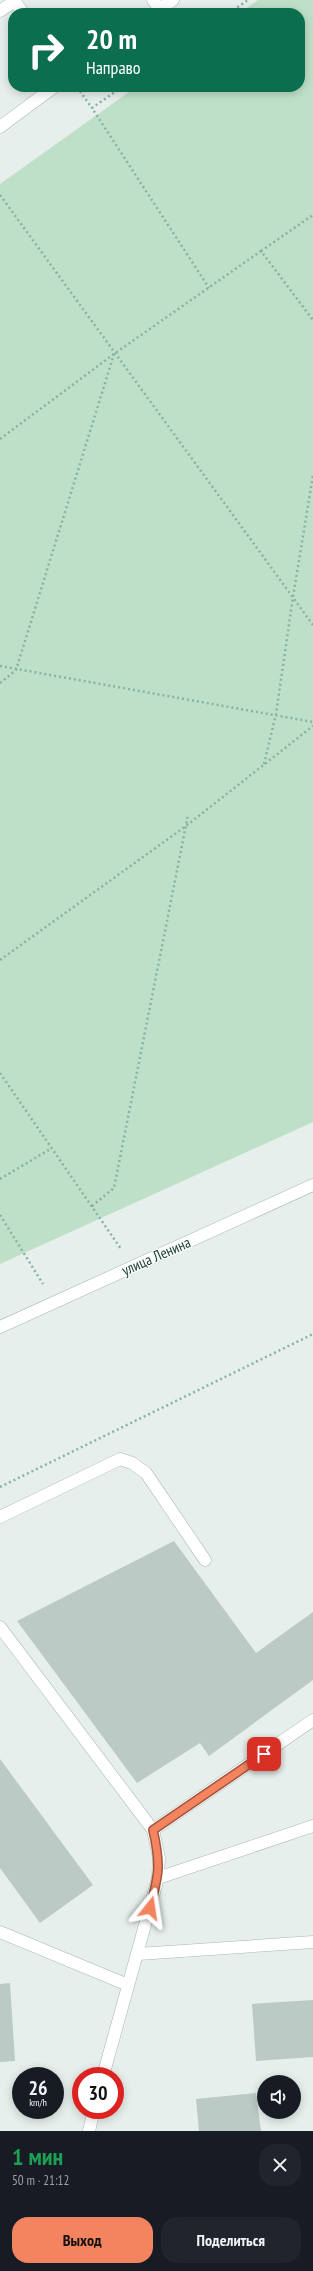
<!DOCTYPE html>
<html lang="ru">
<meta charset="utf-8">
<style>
:root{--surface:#171b24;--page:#20242c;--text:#f1f3f6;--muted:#9ea1a6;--accent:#f4845f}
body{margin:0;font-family:"PT Sans Narrow",sans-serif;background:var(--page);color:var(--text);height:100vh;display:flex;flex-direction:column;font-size:15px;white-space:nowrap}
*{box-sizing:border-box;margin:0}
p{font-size:13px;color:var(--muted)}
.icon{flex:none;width:22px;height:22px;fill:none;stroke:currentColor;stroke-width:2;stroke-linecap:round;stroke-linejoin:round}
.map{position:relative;height:2131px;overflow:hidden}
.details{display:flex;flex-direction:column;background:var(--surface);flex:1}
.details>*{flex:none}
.hud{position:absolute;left:8px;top:8px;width:297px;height:84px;border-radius:16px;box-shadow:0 2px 10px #0003;background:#0b6e4f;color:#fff;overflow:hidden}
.controls{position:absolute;left:257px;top:2075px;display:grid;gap:8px}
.controls a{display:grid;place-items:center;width:44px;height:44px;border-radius:50%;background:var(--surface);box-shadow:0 2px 10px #0003;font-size:20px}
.speed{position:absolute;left:12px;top:2067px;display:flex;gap:8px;font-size:20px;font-weight:700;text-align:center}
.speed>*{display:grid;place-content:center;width:52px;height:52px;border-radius:50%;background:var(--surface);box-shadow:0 2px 10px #0003;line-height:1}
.speed small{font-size:10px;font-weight:400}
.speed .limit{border:6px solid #d22;background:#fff;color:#111}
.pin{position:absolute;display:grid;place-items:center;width:34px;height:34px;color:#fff;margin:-17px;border-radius:8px;box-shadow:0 2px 6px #0006}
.me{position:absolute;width:44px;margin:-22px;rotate:15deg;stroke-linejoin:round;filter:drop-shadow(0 0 3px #0008)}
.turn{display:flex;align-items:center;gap:14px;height:84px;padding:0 12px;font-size:18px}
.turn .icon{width:52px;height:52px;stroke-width:2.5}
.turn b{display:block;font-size:28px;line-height:34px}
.round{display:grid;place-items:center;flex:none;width:42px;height:42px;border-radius:16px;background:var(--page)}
.summary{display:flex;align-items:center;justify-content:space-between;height:68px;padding:0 12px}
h1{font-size:24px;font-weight:700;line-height:30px;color:#1e9e55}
.button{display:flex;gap:8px;margin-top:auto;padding:8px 12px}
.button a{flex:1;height:46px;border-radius:16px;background:var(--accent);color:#111;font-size:16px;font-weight:700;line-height:46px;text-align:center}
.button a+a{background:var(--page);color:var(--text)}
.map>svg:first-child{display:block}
.green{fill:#bfe0c8}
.building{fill:#bbcac4}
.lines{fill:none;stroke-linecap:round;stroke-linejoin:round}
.service-casing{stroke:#a8b8b2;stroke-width:13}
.minor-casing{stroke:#a8b8b2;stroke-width:13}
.tertiary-casing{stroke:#a8b8b2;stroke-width:13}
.path{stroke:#86b3a5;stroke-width:2.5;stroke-dasharray:2 3;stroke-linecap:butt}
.service{stroke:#fff;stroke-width:12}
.minor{stroke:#fff;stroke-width:12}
.tertiary{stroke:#fff;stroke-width:12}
.route-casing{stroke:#9f563e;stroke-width:10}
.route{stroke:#f4845f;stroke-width:7}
.labels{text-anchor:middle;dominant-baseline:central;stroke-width:3;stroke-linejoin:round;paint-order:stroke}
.street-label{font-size:15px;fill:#24423a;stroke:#f7fbf9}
</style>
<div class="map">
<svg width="313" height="2131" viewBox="0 0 313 2131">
<rect width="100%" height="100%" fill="#e6efeb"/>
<path class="green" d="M258,0H313V1122L0,1264V184L136,87H300V13H240Z"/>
<path class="building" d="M174,1541L256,1653L313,1612V1680L209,1756L200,1743L137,1783L17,1621Z
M0,1759L93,1885L40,1923L0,1868Z
M10,1983L15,2061L0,2062V1984Z
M313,2000V2057L256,2061L252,2004Z
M256,2093L261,2131H199L196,2099Z"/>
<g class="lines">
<defs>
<path id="service" d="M14,0L23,13
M153,0L160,9
M0,11L15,1
M0,1517L120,1459L132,1463L146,1473L205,1560
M153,1830L313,1720
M158,1878L313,1826
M138,1954L313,1942"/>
<path id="minor" d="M154,13L173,0
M0,127L54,87
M0,1627L153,1830L159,1858L158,1878L103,2076
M0,1932L128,1985
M89,2131L94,2110"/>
<path id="tertiary" d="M0,1327L313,1185"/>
</defs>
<use href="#service" class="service-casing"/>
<use href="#minor" class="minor-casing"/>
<use href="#tertiary" class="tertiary-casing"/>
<path class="path" d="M229,13L248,0
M77,87L92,108
M122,87L92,108L209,288
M0,195L313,625
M261,251L313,215
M0,439L114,354L261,251L313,320
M0,666L313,722
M0,683L16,670L114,354
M264,764L276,714L293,597L313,475
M0,960L186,826L313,726
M0,1073L121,1249
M0,1179L52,1148
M92,1206L114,1188L188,815
M0,1215L43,1284
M0,1487L313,1334"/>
<use href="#service" class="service"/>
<use href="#minor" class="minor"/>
<use href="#tertiary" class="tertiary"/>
</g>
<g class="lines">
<defs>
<path id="route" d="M150,1908C159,1874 161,1865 153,1830L264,1754"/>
</defs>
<use href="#route" class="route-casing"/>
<use href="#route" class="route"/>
</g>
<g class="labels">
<g class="street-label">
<text transform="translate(156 1256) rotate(-24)">улица Ленина</text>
</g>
</g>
</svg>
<div class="controls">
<a><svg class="icon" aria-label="sound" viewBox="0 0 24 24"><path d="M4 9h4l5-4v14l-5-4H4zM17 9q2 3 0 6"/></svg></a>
</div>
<div class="speed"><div>26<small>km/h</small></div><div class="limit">30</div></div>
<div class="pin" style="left:264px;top:1754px;background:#d93025"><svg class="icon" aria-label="arrive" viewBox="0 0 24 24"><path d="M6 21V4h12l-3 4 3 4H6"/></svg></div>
<svg class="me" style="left:150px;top:1908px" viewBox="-20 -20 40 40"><path d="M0-17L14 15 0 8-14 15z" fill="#f4845f" stroke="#fff" stroke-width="4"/></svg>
<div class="hud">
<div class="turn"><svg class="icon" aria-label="right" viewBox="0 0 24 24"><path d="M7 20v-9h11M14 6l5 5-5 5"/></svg><div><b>20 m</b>Направо</div></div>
</div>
</div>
<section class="details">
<div class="summary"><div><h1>1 мин</h1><p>50 m · 21:12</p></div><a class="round"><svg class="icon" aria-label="close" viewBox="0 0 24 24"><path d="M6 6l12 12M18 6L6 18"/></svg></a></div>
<div class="button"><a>Выход</a><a>Поделиться</a></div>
</section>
